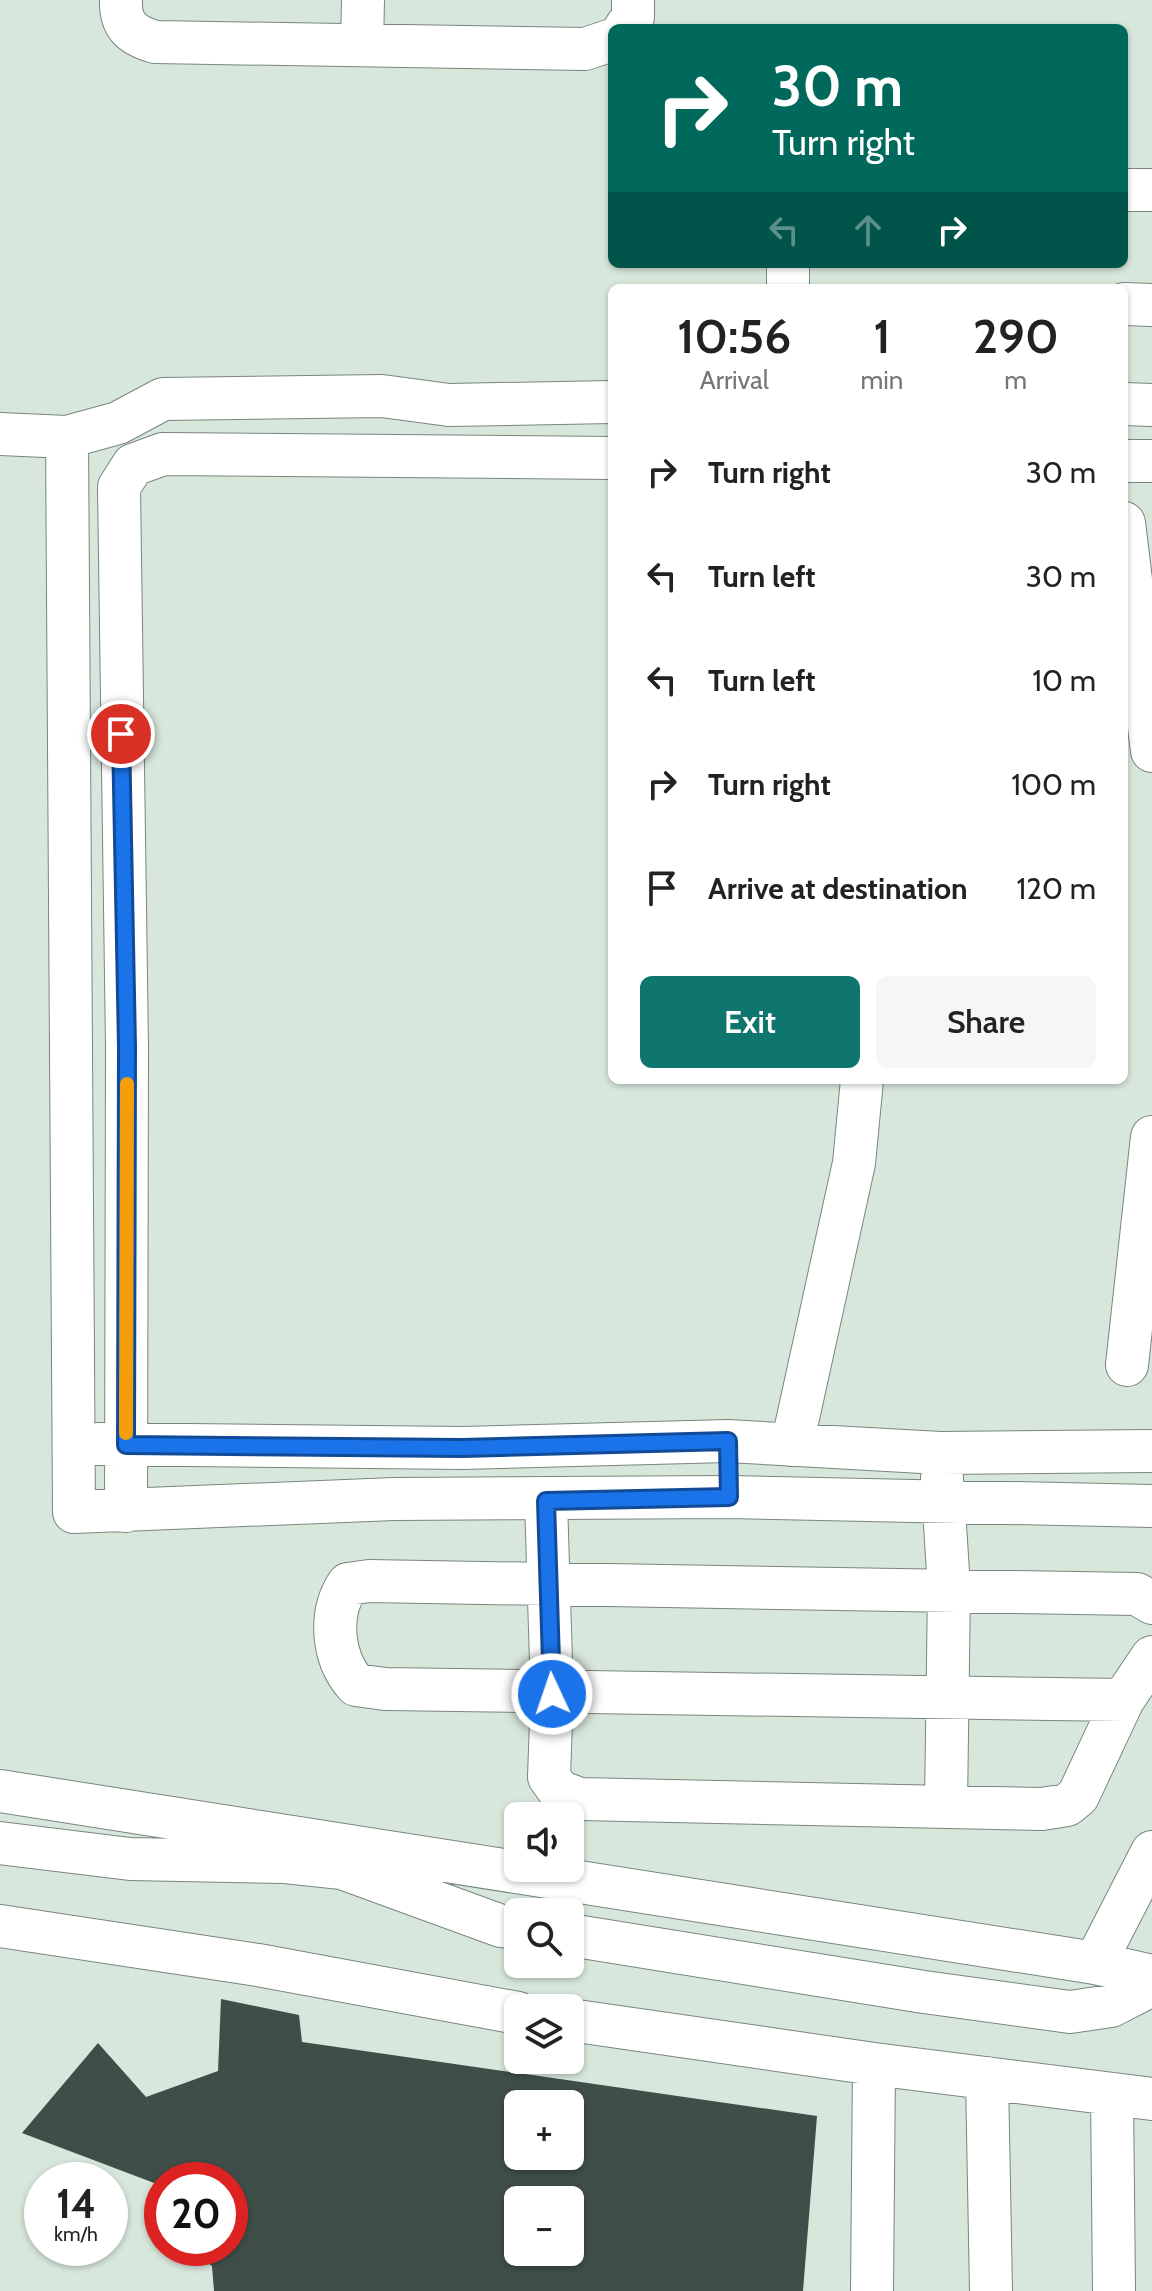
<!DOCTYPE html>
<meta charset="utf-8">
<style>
:root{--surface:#fff;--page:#f6f6f6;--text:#222;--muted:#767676;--accent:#0f766e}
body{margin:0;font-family:Cabin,sans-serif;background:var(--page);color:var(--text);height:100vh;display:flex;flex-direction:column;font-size:30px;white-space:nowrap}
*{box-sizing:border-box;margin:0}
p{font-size:26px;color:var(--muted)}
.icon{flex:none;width:44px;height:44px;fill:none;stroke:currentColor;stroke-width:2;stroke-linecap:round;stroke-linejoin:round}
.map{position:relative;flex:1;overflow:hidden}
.panel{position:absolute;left:608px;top:284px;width:520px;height:800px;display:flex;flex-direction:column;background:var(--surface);border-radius:12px;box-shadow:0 2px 6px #0004}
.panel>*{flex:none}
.top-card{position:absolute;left:608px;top:24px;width:520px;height:244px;border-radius:12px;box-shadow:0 2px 6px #0004;background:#00695c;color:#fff;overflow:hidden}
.tools{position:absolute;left:504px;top:1802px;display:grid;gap:16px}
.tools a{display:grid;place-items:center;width:80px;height:80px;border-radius:12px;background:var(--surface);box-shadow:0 2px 6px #0004;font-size:40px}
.speed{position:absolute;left:24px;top:2162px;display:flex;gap:16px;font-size:40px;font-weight:700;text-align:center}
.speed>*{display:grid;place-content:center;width:104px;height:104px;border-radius:50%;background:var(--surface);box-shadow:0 2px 6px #0004;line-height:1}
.speed small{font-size:20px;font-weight:400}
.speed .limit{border:12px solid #d22;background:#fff;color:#111}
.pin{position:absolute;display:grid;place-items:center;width:68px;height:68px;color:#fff;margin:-34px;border:4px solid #fff;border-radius:50%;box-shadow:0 2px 8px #0007}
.me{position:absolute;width:88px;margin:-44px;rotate:357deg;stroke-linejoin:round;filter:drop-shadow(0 0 6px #0008)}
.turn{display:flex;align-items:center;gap:28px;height:168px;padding:0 32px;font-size:36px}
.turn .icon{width:104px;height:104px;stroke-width:2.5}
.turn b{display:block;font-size:56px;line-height:68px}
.lanes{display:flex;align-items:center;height:76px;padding:0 32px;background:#0003;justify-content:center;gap:40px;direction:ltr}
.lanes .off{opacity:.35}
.eta{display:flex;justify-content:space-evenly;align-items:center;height:136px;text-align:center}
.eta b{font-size:48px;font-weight:600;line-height:56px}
.primary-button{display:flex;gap:16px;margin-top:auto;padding:16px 32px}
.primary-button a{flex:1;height:92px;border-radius:12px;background:var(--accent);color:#fff;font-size:32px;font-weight:600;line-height:92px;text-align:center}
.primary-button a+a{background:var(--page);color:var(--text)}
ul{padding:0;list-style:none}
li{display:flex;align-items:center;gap:24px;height:104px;padding:0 32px}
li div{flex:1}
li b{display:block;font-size:30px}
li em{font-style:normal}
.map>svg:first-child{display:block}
.building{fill:#3f4e48;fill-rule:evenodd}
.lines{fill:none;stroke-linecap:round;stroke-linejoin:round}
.minor-casing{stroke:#79867d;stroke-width:44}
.minor{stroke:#fff;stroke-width:42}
.route-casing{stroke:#114b97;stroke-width:20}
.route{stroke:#1a73e8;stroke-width:14}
.slow{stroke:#f59e0b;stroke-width:14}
</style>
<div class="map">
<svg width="1152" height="2291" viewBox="0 0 1152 2291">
<rect width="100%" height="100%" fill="#d8e7dc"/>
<path class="building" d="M221,1999L299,2015L302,2042L817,2116L803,2291H214L212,2266L187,2248H230V2180H162V2186L22,2133L98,2043L146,2097L218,2071ZM518,2104H570V2156H518ZM518,2200H570V2252H518Z"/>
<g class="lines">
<defs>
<path id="minor" d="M121,0C120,25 131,35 155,42L585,49L612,40
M625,28L633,17V0
M362,45L363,0
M1124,190H1152
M788,288V264
M1124,304L1152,305
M1124,404L1152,405
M0,434L67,437L118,423L163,399L382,396L449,405L612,402
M67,437L74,1512L394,1499L729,1497L1152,1506
M1124,461H1152
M1124,523L1152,751
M1127,1365L1152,1137
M98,1444L462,1448L728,1441L940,1453L1152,1451
M792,1445L854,1163L862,1080
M942,1478L949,1588L946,1806
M546,1501L552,1694L549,1777L559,1791L580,1799L1042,1809L1067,1805L1078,1796L1123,1700L1152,1657
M126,1511L127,1047L119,487L133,465L163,454L612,458
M1123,1700L385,1689L356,1685C332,1658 328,1614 348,1584L369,1581L1137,1594L1152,1603
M0,1791L1095,1963L1152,1976
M0,1843L130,1859L285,1862L342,1868L501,1926L518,1928
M0,1926L258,1965L518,2013
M570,1935L924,1992L1070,2012L1111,2006L1152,1985
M1095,1963L1152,1852
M570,2020L874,2064L1152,2099
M987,2078L991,2291
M1112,2094L1114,2291
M872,2291L874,2064"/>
</defs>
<use href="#minor" class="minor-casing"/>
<use href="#minor" class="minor"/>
</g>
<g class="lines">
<defs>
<path id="route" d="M121,734L127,1047L126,1445L462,1448L728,1441L729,1497L546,1501L552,1694"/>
</defs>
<use href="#route" class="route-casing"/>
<use href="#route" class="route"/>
<path class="slow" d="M126,1433L127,1084"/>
</g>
</svg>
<div class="tools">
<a><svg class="icon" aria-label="sound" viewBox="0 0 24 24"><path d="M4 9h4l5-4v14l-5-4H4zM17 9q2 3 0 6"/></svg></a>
<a><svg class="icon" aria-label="search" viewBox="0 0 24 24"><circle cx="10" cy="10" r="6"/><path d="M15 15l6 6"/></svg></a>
<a><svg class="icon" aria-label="layers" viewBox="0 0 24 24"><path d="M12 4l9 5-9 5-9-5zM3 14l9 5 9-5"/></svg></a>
<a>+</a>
<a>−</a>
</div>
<div class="speed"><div>14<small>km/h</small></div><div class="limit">20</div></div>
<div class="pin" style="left:121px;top:734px;background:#d93025"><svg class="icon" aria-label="arrive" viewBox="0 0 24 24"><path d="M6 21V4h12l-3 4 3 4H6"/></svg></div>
<svg class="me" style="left:552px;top:1694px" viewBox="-20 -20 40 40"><circle r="17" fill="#1a73e8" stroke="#fff" stroke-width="3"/><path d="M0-11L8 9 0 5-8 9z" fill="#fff"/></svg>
<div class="top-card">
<div class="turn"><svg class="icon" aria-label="right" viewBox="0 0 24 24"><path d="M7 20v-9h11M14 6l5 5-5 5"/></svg><div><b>30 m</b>Turn right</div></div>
<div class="lanes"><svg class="icon off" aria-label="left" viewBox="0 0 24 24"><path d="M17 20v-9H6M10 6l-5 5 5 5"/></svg><svg class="icon off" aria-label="ahead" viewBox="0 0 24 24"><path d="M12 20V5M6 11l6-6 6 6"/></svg><svg class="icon" aria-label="right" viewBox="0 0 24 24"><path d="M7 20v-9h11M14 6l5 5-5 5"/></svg></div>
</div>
<section class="panel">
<div class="eta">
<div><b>10:56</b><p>Arrival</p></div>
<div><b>1</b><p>min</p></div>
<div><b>290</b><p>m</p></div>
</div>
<ul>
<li><svg class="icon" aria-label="right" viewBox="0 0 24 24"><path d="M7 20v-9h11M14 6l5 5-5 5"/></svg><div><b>Turn right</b></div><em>30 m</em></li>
<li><svg class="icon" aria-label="left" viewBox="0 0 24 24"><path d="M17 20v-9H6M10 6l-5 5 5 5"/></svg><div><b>Turn left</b></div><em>30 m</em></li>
<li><svg class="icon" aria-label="left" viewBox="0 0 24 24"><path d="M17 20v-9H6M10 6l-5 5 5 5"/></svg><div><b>Turn left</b></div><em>10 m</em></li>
<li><svg class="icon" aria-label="right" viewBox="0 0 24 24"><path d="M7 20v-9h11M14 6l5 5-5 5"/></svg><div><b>Turn right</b></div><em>100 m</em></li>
<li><svg class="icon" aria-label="arrive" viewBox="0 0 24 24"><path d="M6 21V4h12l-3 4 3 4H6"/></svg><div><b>Arrive at destination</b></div><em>120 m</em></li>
</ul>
<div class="primary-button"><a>Exit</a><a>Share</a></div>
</section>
</div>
